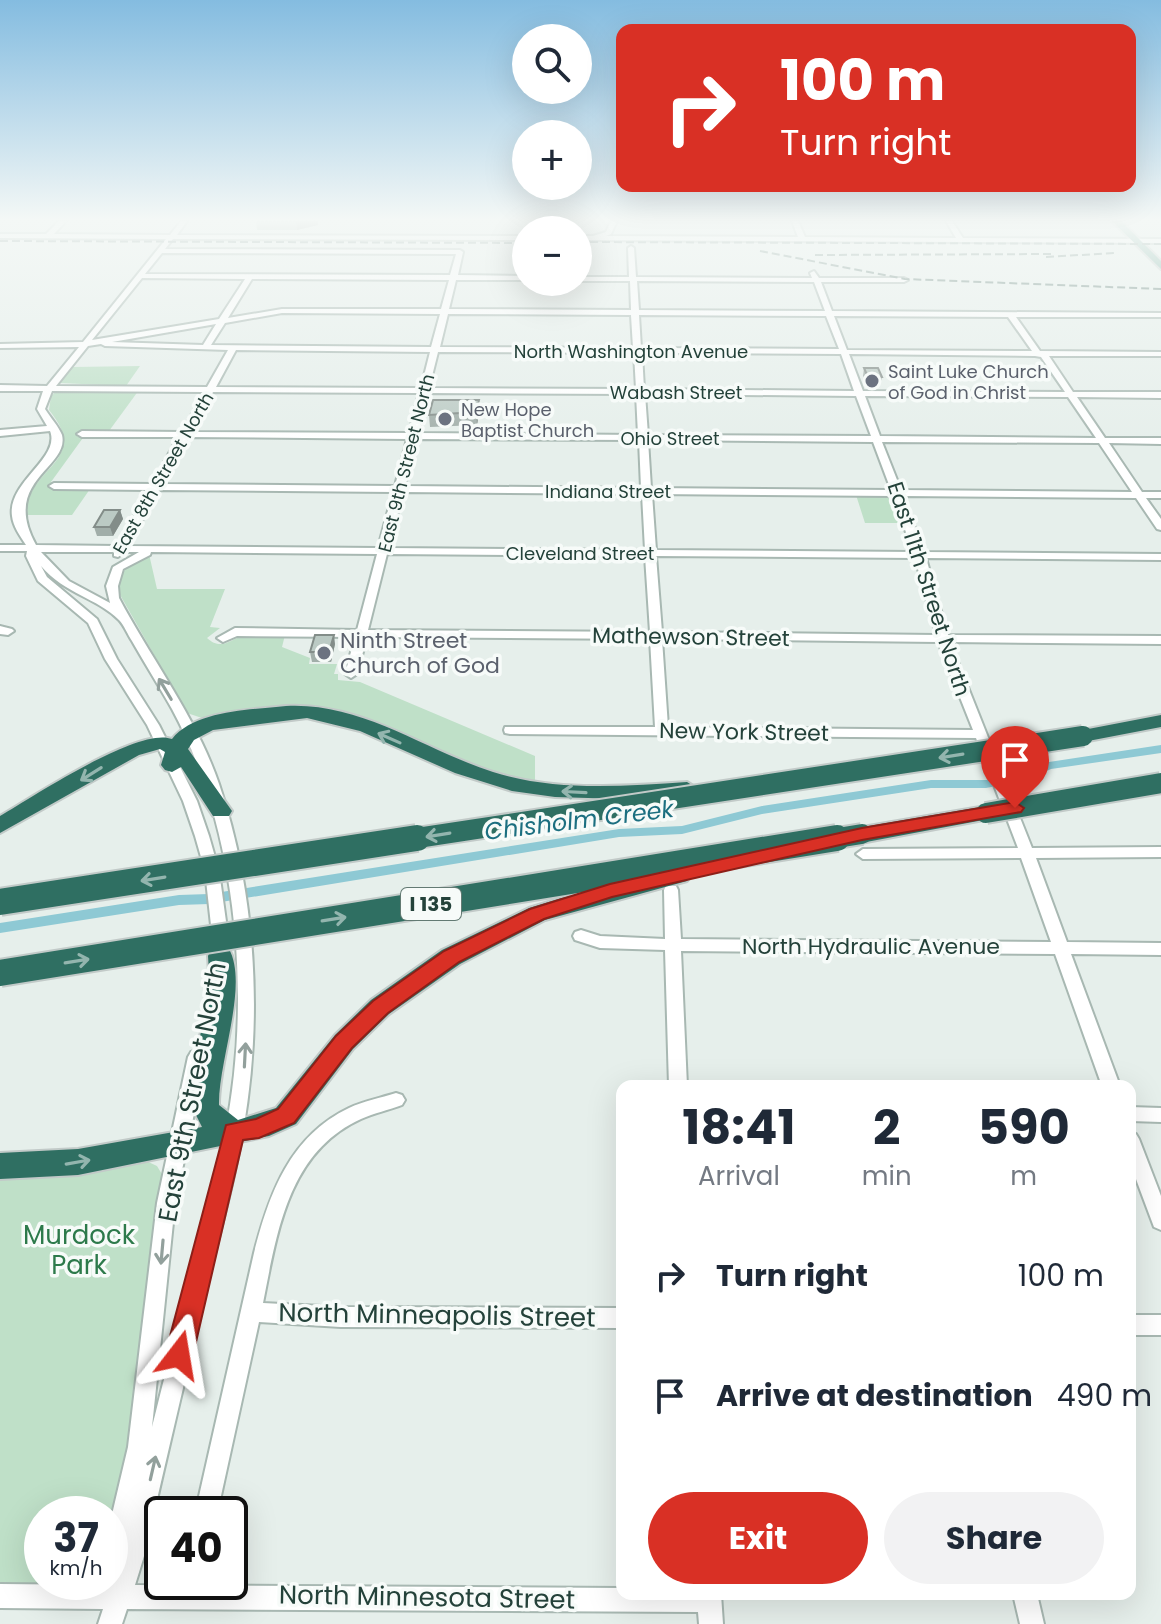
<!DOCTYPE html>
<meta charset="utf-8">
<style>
:root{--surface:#fff;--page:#f2f2f3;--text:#1f2937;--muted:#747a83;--accent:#d93025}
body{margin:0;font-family:Poppins,sans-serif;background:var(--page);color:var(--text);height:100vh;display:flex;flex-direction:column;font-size:30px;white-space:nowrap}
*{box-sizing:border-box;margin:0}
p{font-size:26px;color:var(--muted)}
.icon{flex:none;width:44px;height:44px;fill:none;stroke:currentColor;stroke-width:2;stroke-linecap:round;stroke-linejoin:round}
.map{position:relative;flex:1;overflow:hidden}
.panel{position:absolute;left:616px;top:1080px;width:520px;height:520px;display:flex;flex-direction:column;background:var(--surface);border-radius:16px;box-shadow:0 8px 32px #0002}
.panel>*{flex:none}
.guide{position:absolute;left:616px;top:24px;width:520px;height:168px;border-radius:16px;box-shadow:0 8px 32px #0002;background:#d93025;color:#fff;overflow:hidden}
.buttons{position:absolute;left:512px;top:24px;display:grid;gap:16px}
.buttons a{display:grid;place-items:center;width:80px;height:80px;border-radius:50%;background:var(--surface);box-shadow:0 8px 32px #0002;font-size:40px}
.speed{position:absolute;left:24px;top:1496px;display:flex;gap:16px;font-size:40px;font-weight:700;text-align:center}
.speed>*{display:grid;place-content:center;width:104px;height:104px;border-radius:50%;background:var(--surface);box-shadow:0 8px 32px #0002;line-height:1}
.speed small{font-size:20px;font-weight:400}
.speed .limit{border:4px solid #111;border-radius:12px;background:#fff;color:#111}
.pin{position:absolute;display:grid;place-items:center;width:68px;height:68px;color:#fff;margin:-82px -34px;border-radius:50% 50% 50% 0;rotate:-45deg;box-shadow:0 0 8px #0007}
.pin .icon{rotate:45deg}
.me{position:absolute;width:88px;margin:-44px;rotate:14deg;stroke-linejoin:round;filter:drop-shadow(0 0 6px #0008)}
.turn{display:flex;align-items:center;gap:28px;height:168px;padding:0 32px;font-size:36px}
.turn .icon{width:104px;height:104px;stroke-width:2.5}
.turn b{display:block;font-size:56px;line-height:68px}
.eta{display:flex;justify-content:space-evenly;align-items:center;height:136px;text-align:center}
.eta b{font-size:48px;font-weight:700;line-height:56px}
.button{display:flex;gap:16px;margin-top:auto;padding:16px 32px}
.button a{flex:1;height:92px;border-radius:48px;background:var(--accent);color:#fff;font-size:32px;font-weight:700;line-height:92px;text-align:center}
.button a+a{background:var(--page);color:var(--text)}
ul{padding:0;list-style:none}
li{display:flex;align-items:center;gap:24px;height:120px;padding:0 32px}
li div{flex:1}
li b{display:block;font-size:30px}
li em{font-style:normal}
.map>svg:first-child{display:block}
.green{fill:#bfe0c8}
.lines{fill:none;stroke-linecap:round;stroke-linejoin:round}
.canal{fill:#8ec9d4;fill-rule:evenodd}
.minor-casing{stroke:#a8b8b2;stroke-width:4}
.major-casing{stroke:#c2cac8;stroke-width:4}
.highway-casing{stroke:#c2cac8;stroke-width:4}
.minor{fill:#fff;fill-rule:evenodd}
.major{fill:#6aa596;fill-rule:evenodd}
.highway{fill:#2f6f62;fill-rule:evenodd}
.rail{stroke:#5f7d75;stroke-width:2;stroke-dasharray:8 4;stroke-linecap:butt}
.highway-bridge-far1-casing{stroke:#c2cac8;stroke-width:24;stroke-linecap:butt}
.highway-bridge-casing{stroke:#c2cac8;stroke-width:30;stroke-linecap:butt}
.highway-bridge-far1{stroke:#2f6f62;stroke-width:20}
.highway-bridge{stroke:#2f6f62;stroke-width:26}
.wall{fill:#a1aea9}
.shaded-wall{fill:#838d89}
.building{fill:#bbcac4;stroke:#838d89;stroke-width:2}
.oneway{stroke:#92a09c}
.oneway2{stroke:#93b5ae}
.route{fill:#d93025;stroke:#8d1f18;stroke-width:2}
.worship-dot{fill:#6b7280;stroke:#f7fbf9;stroke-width:3}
.labels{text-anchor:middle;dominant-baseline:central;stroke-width:7;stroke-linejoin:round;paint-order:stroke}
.far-street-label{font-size:18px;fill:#24423a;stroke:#f7fbf9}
.far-worship-label{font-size:18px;fill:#5b616d;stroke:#f7fbf9;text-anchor:start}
.shield{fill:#f7fbf9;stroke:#637a73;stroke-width:2}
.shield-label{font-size:20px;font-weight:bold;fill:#24423a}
.street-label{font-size:22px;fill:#24423a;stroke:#f7fbf9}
.worship-label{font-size:22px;fill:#5b616d;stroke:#f7fbf9;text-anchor:start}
.water-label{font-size:24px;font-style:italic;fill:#1c6f80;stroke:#f7fbf9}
.near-street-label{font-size:26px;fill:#24423a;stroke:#f7fbf9}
.near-park-label{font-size:26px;fill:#2d7a4b;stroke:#f7fbf9}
</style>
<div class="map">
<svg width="1161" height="1624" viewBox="0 0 1161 1624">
<rect width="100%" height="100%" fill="#e6efeb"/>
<path class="green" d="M140,366L126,386L60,383L73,367Z
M58,390H139L109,431L82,430L77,437L85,435L51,482L54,483L50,488L90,489L72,515H27C24,467 93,463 49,410L51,396Z
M856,495L893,497L903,523H865Z
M149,554L157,589H225L210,627L220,628L207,638C221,651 230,640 244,635C255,631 273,635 285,635L282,647L310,658L309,664H337L334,674H338V680L360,682L535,756V784L491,776L345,713C297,702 250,713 202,718L187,713L119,593C118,569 130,563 149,554Z
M144,1160L157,1166L163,1176L142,1388L110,1548V1514H42V1582H94L85,1586L0,1584V1174Z"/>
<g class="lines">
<path class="canal" d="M1161,745V753L1051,769L1024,781L986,788H931L762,814L682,834L619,837L209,904L179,905L0,933V923L179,895L209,894L619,829L682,826L762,806L931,780H986L1017,775L1049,762Z"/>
<defs>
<path id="minor" d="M59,221H66L54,234L170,235L181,221H187L177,235L526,236V240L173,239L165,249L460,250L463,252L458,275L526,276V280H456L449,309L631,310L630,281H578V277H629L628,248L631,246L634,248L636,277L812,278L810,273L814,271L819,278H904L908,280L904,282H821L832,311L1161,313V317H1016L1040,351L1161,352V356H1049L1073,392H1161V398L1077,397L1105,438H1161V444L1109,443L1142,492H1161V498H1146L1161,519V530L1157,529L1136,498L903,496L924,552L1161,554V560L926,558L948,635L1161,636V644L950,642L1032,848L1161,847V857L1036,858L1067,942L1161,943V955L1071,954L1120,1086H1102L1055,954L681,951L687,1086H669L665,950L600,948L575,940L573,936L575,932L581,930L600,936L665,939L664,890L666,886H676L678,890L681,939L1051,942L1021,858L863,859L856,854L863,849L1018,848L976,738L510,734L505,733L504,730L505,727H655L650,639L367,637L357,674L351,678L345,674L355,637L237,636L223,642L217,638L235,628L357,630L377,554L151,552L150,555L123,569L118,586L119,598C152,660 196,717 219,784C256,894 263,1017 243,1131C234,1185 218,1238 206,1291C185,1379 164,1468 144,1556L135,1585L622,1588V1594H721L723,1624H699L698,1612L127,1609L122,1624H98L103,1609L0,1608V1584L104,1585V1582H110V1523L128,1447L157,1203L188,1057L191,1052L197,1050L203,1052L206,1057L175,1203L152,1427C176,1330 204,1231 225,1133C252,999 238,831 172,709C159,686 145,664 132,641C128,635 124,625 119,620C97,598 65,594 41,566L47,577L97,619L117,659L159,725L197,801L209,836L219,871L229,943L227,947H215L213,943L205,871L195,836L183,801L147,725L105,659L88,623L38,581L26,556L27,551H0V545H26C20,536 13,526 12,516C7,482 61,458 50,431L0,436V430L47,426L37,409L43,391H0V385L47,386L79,347L0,348V344L83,342L166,239L0,238V234H46ZM162,253L456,254L450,275L145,274ZM142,278L245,279L219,319L92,340ZM252,279L449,280L441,309H282L228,318ZM637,281L814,282L825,311L639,310ZM282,313L440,314L431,347L211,345L225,323ZM448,314L631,315L633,348L440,347ZM639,315L826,316L839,349L641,348ZM834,316L1008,317L1032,351L847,350ZM216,324L203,345L112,342ZM101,344L105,346L228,350L207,387L56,386L88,346ZM236,350L430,352L421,388L216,387ZM438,352L634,353L636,389L429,388ZM642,353L841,354L854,391L644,389ZM849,354L1035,356L1041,357L1065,392L863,391ZM52,391L204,392L182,432L82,431L77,434L82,437H178L152,484L54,483L49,486L54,489L149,490L117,546L36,545C0,480 70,468 62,435C59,427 50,417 45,409ZM213,392L419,393L409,433L191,432ZM428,393L636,394L638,435L418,433ZM645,394L856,396L871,436L648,435ZM865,396L1068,397L1096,438L880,436ZM188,437L407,439L395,486L162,484ZM416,439L639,440L641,488L405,486ZM648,440L873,442L891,490L651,488ZM882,442L1099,443L1132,492L901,490ZM159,490L393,492L378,548L128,546ZM403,492L642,494L645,550L389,548ZM652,494L893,496L913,552L656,550ZM41,552H114V556L118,557L124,552H139L113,567L106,586L110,603L69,581ZM387,554L645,556L650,632L368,630ZM656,556L915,558L936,635L662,632ZM662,639L938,642L973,730L668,727Z
M611,221H617L611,234L606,236L798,237L792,221H798L805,237L956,238L946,221H952L963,238L1161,239V243L578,240V236H593L606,232Z
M0,626L12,629L14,631L8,635L0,634Z
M396,1093L402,1095L405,1100L402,1105C389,1110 374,1113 361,1119C288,1152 277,1233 263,1303L341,1307L622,1308V1328L341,1327L259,1322L217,1514H195L254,1253C269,1194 290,1136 349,1108C363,1101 381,1098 396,1093Z
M1130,1107L1161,1108V1122L1130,1121Z
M1130,1131L1136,1134L1139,1139L1161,1196V1230L1154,1227L1130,1163Z
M1130,1315H1161V1335H1130Z
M1013,1594H1037L1044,1624H1020Z"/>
<path id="major" d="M1112,221H1121L1161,261V269Z"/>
<path id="highway" d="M286,706C362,702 424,750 493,772C555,792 624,786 687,782L698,789L687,796L621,799L555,797L512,791L455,773L360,731L307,718L213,730L194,740L188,749L232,811L229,816H213L181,767L172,772L165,770L161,765L165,752L160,749L139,755L0,833V816C33,797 139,726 172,739C195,710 252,710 286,706Z
M1161,715V727L1083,742L1073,736L1083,730Z
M986,806L994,808L997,813L994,818L845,846L834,838L845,830Z
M679,867L687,869L691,875L687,881L545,920L460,964L389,1014L353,1049L296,1124L269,1136L78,1175L0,1179V1153L78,1149L202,1127L191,1105V1081L210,987L208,956L211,949H229C249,985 218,1062 219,1105L238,1120L276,1108L335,1035L371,1000L442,950L529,908L610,883Z"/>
</defs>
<use href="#minor" class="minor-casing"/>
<use href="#major" class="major-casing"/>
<use href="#highway" class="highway-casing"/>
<use href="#minor" class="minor"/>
<use href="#major" class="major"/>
<use href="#highway" class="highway"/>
<path class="rail" d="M0,241L526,243
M578,242L1161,244
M760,251L905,279L1161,289
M815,255L1055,254
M1046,257L1114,253"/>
<defs>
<path id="highway-bridge-far1" d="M986,813L1161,783
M404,840L1083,736
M825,840L862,834"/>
<path id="highway-bridge" d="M0,902L417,838
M0,973L837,838"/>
</defs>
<use href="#highway-bridge-far1" class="highway-bridge-far1-casing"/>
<use href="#highway-bridge" class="highway-bridge-casing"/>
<use href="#highway-bridge-far1" class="highway-bridge-far1"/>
<use href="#highway-bridge" class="highway-bridge"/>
</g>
<path class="wall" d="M256,221H318V225L297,230H257Z
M864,368L882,377L880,385H867L863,376Z
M479,400V413L477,425L430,427L429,415Z
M120,510L123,519L113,536H97L94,527Z
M335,644L331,662H312L310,652Z"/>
<path class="shaded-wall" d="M296,221H318V225L297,230Z
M479,400V413L477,425L476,412Z
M120,510L123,519L113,536L110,527Z
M334,635L335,644L331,662L329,652Z"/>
<path class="building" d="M864,368H878L882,377H868Z
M433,400H479L476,412L429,415Z
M104,510H120L110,527H94Z
M315,635H334L329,652H310Z"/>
<defs><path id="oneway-shaft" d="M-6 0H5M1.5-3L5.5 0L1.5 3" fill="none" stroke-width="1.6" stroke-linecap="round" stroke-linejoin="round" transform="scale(2)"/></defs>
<g class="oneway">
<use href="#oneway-shaft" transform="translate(165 689) rotate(-121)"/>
<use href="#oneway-shaft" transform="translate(245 1055) rotate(-87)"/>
<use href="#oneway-shaft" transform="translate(162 1252) rotate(95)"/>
<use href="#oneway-shaft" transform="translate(153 1468) rotate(-77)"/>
</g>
<g class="oneway2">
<use href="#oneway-shaft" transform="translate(389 738) rotate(-156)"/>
<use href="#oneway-shaft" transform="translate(951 756) rotate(171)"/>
<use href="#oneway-shaft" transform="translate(91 774) rotate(148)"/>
<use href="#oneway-shaft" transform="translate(574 792) rotate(-177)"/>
<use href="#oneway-shaft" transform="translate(438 835) rotate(171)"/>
<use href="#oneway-shaft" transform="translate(153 879) rotate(171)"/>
<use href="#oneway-shaft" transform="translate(334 919) rotate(-9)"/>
<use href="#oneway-shaft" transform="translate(77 961) rotate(-9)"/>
<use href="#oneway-shaft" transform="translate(78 1162) rotate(-10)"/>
</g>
<linearGradient id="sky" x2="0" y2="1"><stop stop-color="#84bce0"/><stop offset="0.49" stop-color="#f4f8f6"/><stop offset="1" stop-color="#f4f8f6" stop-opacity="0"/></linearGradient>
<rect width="1161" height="448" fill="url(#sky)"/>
<path class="route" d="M1015,802L1024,808L1021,812L862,840L612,897L544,919L459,962L388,1013L352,1048L294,1123L259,1138L243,1140L193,1355L189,1364L179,1368L169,1364L165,1355L226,1125L256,1119L278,1109L336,1036L373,1001L444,951L530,909L610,884L862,828Z"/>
<g class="worship-dot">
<circle cx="872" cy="381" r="8"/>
<circle cx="445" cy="419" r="8"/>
<circle cx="324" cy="653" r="8"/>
</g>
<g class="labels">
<g class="far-street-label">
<text x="631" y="351">North Washington Avenue</text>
<text x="676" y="392">Wabash Street</text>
<text x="670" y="438">Ohio Street</text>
<text transform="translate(406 463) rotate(-76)">East 9th Street North</text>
<text transform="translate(163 473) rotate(-60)">East 8th Street North</text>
<text x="608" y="491">Indiana Street</text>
<text x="580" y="553">Cleveland Street</text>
</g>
<g class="far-worship-label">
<text x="888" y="371">Saint Luke Church<tspan x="888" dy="21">of God in Christ</tspan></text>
<text x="461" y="409">New Hope<tspan x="461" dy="21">Baptist Church</tspan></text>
</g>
<rect class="shield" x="401" y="888" width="60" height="32" rx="6"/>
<g class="shield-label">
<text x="431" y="904">I 135</text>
</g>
<g class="street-label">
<text transform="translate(929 589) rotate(72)">East 11th Street North</text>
<text transform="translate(691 637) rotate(1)">Mathewson Street</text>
<text transform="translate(744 732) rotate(1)">New York Street</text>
<text x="871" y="946">North Hydraulic Avenue</text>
</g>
<g class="worship-label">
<text x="340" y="640">Ninth Street<tspan x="340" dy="25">Church of God</tspan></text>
</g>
<g class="water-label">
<text transform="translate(579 820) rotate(-7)">Chisholm Creek</text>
</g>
<g class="near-street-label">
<text transform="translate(192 1092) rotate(-79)">East 9th Street North</text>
<text transform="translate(437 1315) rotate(1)">North Minneapolis Street</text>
<text transform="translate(427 1597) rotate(1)">North Minnesota Street</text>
</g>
<g class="near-park-label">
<text x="79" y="1235">Murdock<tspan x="79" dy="30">Park</tspan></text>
</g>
</g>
</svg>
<div class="buttons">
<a><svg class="icon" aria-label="search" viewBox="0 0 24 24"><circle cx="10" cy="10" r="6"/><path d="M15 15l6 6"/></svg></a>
<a>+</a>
<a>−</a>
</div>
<div class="speed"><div>37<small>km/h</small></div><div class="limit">40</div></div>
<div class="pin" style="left:1015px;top:808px;background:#d93025"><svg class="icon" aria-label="arrive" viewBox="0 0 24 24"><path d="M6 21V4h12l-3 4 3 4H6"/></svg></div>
<svg class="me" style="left:179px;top:1355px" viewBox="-20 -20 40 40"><path d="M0-17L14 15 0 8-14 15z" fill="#d93025" stroke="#fff" stroke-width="4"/></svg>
<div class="guide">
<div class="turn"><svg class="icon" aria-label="right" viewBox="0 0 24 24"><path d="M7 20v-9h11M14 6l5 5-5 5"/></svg><div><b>100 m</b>Turn right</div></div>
</div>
<section class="panel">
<div class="eta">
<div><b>18:41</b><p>Arrival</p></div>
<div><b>2</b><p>min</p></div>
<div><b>590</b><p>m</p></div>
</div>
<ul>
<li><svg class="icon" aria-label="right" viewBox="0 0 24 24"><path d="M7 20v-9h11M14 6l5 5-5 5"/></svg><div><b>Turn right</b></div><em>100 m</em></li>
<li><svg class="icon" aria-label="arrive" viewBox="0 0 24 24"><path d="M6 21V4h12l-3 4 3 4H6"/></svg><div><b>Arrive at destination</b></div><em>490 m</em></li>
</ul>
<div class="button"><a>Exit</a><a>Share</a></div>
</section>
</div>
